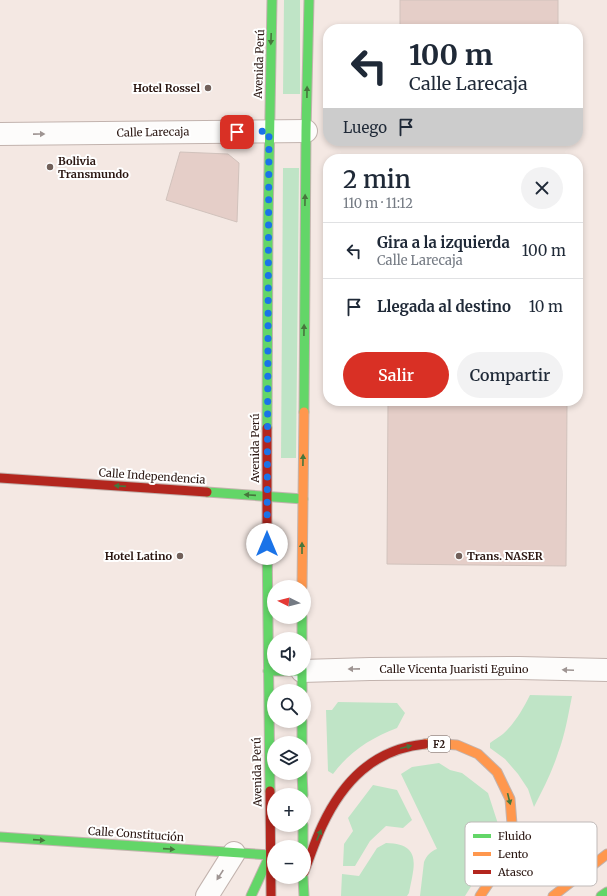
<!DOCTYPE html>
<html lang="es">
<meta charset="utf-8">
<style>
:root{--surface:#fff;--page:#f2f2f3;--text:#1f2937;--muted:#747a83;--line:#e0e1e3;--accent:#d93025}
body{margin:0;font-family:Merriweather,serif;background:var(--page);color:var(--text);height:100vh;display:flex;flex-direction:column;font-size:15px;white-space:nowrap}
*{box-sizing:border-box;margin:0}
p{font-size:13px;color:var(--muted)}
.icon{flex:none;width:22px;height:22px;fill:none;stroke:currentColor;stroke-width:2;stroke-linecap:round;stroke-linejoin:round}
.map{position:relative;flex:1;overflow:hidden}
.drawer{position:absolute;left:323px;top:154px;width:260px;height:252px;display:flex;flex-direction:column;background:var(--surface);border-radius:16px;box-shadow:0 2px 6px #0003}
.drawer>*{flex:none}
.banner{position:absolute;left:323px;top:24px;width:260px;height:122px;border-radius:16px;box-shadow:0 2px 6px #0003;background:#fff;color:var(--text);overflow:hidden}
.needle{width:26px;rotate:276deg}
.tools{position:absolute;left:267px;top:580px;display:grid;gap:8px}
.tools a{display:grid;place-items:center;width:44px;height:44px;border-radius:50%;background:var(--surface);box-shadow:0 2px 6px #0003;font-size:20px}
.pin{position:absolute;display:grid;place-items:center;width:34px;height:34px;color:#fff;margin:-17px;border-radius:8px;box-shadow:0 2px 6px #0006}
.me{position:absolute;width:44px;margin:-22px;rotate:0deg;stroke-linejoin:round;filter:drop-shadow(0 0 3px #0008)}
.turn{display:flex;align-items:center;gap:14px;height:84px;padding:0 20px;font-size:18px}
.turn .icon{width:52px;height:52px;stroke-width:2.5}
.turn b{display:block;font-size:28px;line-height:34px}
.then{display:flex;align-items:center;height:38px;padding:0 20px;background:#0003;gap:8px;font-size:15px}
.round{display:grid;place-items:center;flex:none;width:42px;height:42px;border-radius:21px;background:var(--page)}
.head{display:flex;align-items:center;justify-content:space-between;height:68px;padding:0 20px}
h1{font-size:24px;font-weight:600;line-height:30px}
.button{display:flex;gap:8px;margin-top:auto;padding:8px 20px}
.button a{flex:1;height:46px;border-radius:24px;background:var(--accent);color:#fff;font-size:16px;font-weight:600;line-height:46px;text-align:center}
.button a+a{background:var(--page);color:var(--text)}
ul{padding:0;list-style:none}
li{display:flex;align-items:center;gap:12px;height:56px;padding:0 20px;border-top:1px solid var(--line)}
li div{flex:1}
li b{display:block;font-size:15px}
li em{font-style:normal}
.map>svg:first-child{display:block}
.green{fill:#bfe4c6}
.building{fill:#e5cec8;stroke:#d1c2bc}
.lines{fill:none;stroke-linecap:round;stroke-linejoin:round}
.street-casing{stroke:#c2b3ae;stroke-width:24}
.fast-casing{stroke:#c2b3ae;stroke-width:11}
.slow-casing{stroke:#c2b3ae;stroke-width:11}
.jam-casing{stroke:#c2b3ae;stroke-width:11}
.street{stroke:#fdfcfb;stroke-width:22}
.fast{stroke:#63d668;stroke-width:9}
.slow{stroke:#ff974d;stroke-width:9}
.jam{stroke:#b3261e;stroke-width:9}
.oneway{fill:#46763c}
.oneway2{fill:#9e9492}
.route{stroke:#1a73e8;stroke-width:7;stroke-dasharray:0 12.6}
.poi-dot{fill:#71605a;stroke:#fff;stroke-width:1.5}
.labels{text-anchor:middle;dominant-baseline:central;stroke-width:4;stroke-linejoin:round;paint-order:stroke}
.shield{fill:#fff;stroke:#6a5c58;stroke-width:1}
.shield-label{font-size:10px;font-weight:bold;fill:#2a1611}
.street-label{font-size:11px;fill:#2a1611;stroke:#fff}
.poi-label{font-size:11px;font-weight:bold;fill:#2a1611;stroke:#fff;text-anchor:end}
.key{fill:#fff;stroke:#bfb9b8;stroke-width:1}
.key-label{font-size:11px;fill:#2a1611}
</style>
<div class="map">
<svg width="607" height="896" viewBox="0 0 607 896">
<rect width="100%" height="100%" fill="#f4e8e3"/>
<path class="green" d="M284,0H300V94H283Z
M283,168H299L296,458H281Z
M530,695L572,696C568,716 565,735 558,753C552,772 543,789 534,807L528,789L518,774L505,759L490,748V743C494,740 499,737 503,734C515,723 523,709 530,695Z
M338,702L397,703L405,713L397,728C371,738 350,751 333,774L328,771L326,710H332Z
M439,763L450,770L462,773L488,793L499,827L480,872L465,896H420L424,862C427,855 431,851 437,849L401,774L412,767Z
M373,785L397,790L412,820L403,828L386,826L370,841L355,866H343L344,844L353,831L348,818Z
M386,843C423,844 414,866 409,893L407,896H341L342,874L359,876L377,848Z"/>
<path class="building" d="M400,0H558V29H400Z
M180,152L228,154L239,163L237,222L166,200Z
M388,401H567L566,566L387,564Z"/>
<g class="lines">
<defs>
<path id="street" d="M0,134L306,131
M302,671L370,669L519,668L607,670
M207,896L234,853"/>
<path id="fast" d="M304,412L306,131L309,0
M267,428L268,224L272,0
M207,492L303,499
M267,539L270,791
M302,617V639
M302,669V691
M268,671H302
M302,721V743
M302,773L303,795
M303,825V847
M0,837L270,855
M303,877L304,896
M251,896L270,855
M601,896L607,892"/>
<path id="slow" d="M302,587L304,412
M425,744L430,743L457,745L478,754L497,772L510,799L512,824L501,865L480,896
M553,896L607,854"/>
<path id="jam" d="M267,428V539
M0,478L207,492
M270,791L271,896
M304,872C310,857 315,841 322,826C343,781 374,749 425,744"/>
</defs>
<use href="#street" class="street-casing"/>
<use href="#fast" class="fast-casing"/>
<use href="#slow" class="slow-casing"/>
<use href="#jam" class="jam-casing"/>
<use href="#street" class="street"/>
<use href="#fast" class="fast"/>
<use href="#slow" class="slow"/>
<use href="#jam" class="jam"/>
</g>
<defs><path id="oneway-solid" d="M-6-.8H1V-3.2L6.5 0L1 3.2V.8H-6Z"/></defs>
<g class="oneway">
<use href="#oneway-solid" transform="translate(271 39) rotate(92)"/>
<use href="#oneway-solid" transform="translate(307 92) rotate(-89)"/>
<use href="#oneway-solid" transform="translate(305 200) rotate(-89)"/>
<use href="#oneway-solid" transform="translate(304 330) rotate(-89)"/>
<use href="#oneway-solid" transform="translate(303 460) rotate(-89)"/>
<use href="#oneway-solid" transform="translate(120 486) rotate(-176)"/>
<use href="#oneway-solid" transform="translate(250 495) rotate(-176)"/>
<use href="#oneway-solid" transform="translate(302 548) rotate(-90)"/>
<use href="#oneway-solid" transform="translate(406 747) rotate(-14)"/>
<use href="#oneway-solid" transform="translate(509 799) rotate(76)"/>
<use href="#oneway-solid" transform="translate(319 835) rotate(-68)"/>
<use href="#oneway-solid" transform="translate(39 840) rotate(4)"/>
<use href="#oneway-solid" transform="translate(169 849) rotate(4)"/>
</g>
<g class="oneway2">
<use href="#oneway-solid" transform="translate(39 134) rotate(-1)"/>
<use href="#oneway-solid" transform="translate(354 669) rotate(179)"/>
<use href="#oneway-solid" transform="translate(568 670) rotate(-178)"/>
<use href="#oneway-solid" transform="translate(220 875) rotate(123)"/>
</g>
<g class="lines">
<path class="route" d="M237,132L269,131L267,544"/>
</g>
<g class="poi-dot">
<circle cx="208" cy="88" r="4"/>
<circle cx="50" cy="167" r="4"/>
<circle cx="180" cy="556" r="4"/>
<circle cx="459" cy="556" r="4"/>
</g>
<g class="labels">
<rect class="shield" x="428" y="736" width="22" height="16" rx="3"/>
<g class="shield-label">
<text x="439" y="744">F2</text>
</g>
<g class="street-label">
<text transform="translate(259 64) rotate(-88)">Avenida Perú</text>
<text transform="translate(153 132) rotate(-1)">Calle Larecaja</text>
<text transform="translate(255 448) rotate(-90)">Avenida Perú</text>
<text transform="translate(152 476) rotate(4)">Calle Independencia</text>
<text x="454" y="669">Calle Vicenta Juaristi Eguino</text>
<text transform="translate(257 772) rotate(-91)">Avenida Perú</text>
<text transform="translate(136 834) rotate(4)">Calle Constitución</text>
</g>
<g class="poi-label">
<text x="200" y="88">Hotel Rossel</text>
<text x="58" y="161" text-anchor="start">Bolivia<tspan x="58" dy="13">Transmundo</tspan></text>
<text x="172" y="556">Hotel Latino</text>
<text x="467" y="556" text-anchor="start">Trans. NASER</text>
</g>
</g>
<rect x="465" y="822" width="132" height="64" rx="6" class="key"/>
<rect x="473" y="834" width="18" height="4" fill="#63d668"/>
<rect x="473" y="852" width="18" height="4" fill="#ff974d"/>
<rect x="473" y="870" width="18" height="4" fill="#b3261e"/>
<g class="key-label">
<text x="498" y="840">Fluido</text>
<text x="498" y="858">Lento</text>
<text x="498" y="876">Atasco</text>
</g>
</svg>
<div class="tools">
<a><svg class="needle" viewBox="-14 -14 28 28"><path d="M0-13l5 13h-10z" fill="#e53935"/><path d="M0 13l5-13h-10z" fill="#747a83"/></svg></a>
<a><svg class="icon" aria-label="sound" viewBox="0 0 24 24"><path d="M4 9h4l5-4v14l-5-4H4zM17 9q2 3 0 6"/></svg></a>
<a><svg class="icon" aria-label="search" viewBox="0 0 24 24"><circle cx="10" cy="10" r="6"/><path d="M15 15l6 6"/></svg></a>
<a><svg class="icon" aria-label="layers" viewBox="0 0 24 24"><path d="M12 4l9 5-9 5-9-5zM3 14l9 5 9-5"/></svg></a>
<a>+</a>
<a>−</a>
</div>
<div class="pin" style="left:237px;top:132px;background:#d93025"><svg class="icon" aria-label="arrive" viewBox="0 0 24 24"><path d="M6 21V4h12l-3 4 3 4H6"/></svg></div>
<svg class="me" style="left:267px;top:544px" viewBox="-20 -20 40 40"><circle r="19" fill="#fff"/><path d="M0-13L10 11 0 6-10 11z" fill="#1a73e8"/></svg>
<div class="banner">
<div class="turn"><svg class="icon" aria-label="left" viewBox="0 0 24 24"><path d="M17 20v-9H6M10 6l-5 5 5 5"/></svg><div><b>100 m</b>Calle Larecaja</div></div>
<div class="then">Luego<svg class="icon" aria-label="arrive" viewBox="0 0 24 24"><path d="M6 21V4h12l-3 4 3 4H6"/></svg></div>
</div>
<section class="drawer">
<div class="head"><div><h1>2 min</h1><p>110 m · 11:12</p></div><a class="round"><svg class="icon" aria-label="close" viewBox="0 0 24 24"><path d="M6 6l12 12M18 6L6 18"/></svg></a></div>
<ul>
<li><svg class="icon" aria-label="left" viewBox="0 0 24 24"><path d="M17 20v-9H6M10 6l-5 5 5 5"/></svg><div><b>Gira a la izquierda</b><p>Calle Larecaja</p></div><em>100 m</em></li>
<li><svg class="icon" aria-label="arrive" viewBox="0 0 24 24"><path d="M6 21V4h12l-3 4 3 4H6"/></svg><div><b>Llegada al destino</b></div><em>10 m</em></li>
</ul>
<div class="button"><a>Salir</a><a>Compartir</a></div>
</section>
</div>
